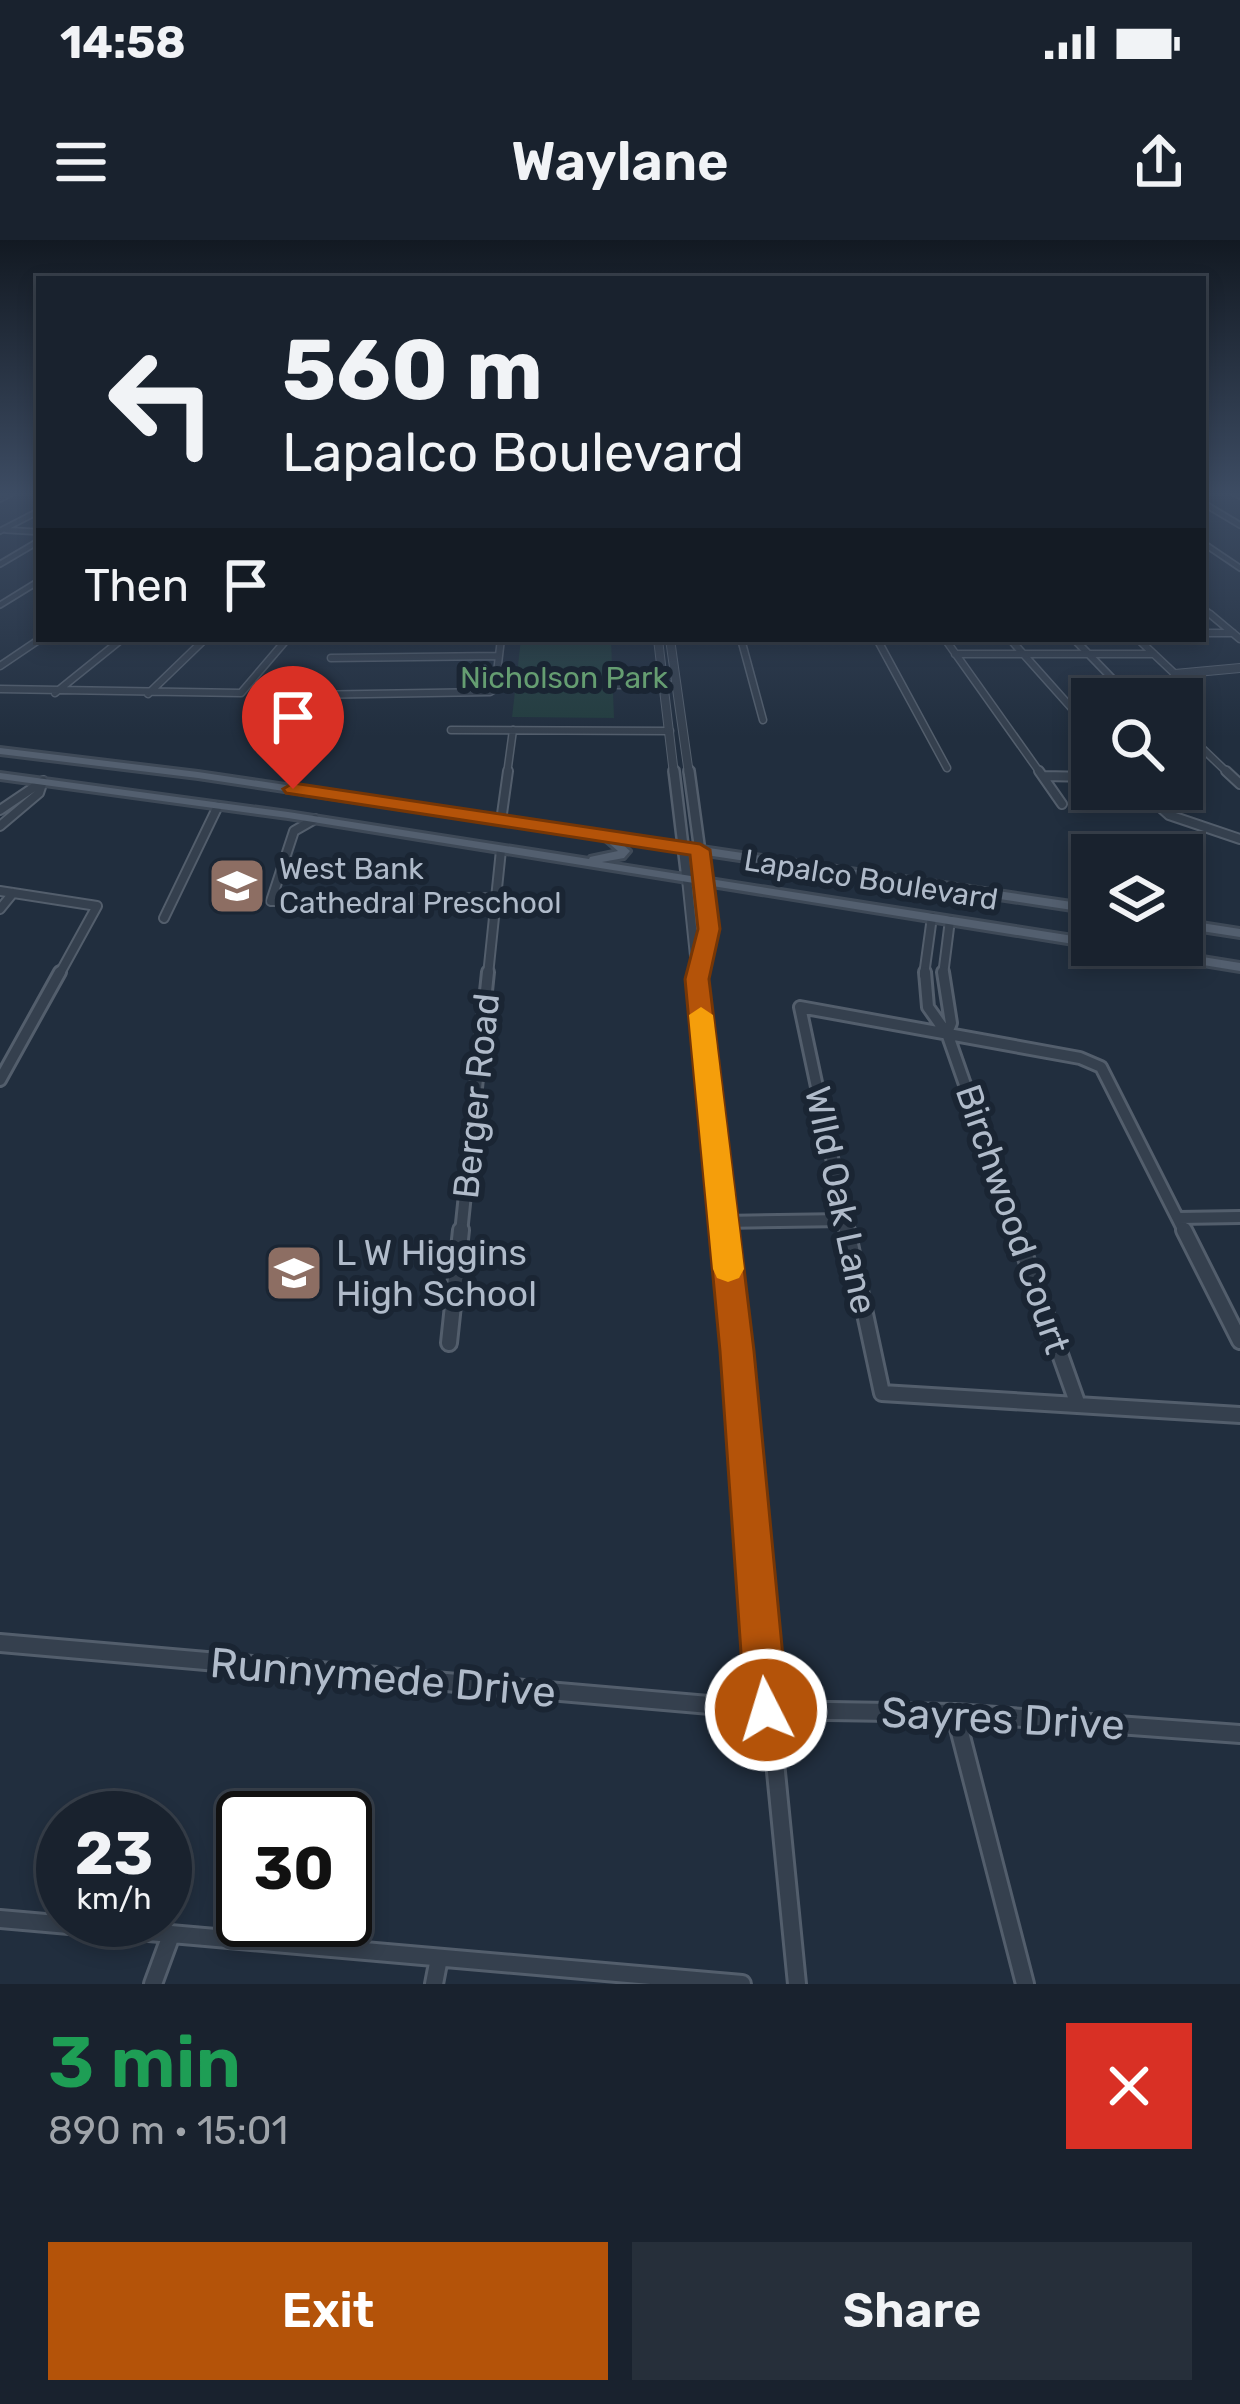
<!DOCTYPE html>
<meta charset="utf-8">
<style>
:root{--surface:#19222e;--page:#262f3a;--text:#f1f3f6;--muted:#9fa4aa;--line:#373f4a;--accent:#b45309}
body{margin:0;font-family:Rubik,sans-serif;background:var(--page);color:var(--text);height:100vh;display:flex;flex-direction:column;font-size:45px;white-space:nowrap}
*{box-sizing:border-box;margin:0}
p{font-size:39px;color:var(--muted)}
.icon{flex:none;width:66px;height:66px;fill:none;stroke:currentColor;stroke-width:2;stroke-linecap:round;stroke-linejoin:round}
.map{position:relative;height:1744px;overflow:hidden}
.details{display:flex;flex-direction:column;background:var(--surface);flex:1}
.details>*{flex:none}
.top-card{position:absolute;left:36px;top:36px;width:1170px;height:366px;border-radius:0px;box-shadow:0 6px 18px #0003,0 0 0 3px var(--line);background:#19222e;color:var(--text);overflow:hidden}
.controls{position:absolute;left:1071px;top:438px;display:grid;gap:24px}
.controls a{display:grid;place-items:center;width:132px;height:132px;border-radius:0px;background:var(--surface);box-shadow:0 6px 18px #0003,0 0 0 3px var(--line);font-size:60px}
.speed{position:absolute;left:36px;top:1551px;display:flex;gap:24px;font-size:60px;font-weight:700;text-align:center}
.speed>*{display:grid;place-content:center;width:156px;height:156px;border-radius:50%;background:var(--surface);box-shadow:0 6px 18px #0003,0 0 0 3px var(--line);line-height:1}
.speed small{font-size:30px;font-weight:400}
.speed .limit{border:6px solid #111;border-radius:18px;background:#fff;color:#111}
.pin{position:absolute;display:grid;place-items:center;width:102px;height:102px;color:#fff;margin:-123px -51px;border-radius:50% 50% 50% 0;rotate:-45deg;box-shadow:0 0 12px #0007}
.pin .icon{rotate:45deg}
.me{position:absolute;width:132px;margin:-66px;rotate:355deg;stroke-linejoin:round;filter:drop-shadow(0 0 9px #0008)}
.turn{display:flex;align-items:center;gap:42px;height:252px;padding:0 48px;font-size:54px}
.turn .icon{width:156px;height:156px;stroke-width:2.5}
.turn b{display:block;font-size:84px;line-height:102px}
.then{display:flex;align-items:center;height:114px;padding:0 48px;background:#0003;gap:24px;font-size:45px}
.round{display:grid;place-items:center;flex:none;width:126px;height:126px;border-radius:0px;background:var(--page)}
.head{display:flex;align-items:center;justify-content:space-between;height:204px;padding:0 48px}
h1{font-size:72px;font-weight:600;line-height:90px;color:#1e9e55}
.button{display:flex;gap:24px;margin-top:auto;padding:24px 48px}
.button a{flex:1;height:138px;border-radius:0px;background:var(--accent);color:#fff;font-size:48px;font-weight:600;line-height:138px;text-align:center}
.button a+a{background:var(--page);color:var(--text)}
.status{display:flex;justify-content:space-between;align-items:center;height:84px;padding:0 60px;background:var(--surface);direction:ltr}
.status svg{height:33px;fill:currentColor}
header{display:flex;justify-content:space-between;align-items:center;height:156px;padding:0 48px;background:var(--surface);font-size:54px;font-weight:600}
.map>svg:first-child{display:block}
.green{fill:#233d3f}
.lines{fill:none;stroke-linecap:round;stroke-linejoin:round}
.minor-far5-casing{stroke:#535e6c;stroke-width:8}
.minor-far4-casing{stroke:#535e6c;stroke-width:9}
.minor-far3-casing{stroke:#535e6c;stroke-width:12}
.minor-far2-casing{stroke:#535e6c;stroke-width:16}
.minor-far1-casing{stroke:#535e6c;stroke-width:20}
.minor-casing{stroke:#535e6c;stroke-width:22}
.tertiary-far1-casing{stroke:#535e6c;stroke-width:10}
.tertiary-casing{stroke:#535e6c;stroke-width:14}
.primary-casing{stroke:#3e4957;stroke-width:6}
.minor-far5{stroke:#35404e;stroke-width:4.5}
.minor-far4{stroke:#35404e;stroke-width:6}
.minor-far3{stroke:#35404e;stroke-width:8}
.minor-far2{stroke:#35404e;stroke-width:10}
.minor-far1{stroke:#35404e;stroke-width:14}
.minor{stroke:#35404e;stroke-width:16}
.tertiary-far1{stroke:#35404e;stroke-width:8}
.tertiary{stroke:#35404e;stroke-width:9}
.primary{fill:#535f6f;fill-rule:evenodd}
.route{fill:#b45309;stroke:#753606;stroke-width:3}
.slow{fill:#f59e0b}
.labels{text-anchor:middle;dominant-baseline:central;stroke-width:12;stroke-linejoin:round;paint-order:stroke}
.far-park-label{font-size:30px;fill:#659d71;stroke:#1a2533}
.far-poi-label{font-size:30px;fill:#b0bbca;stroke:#1a2533;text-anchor:start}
.far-street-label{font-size:30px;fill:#b0bbca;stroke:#1a2533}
.street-label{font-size:36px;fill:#b0bbca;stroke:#1a2533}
.poi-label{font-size:36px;fill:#b0bbca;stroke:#1a2533;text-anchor:start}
.near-street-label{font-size:42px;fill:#b0bbca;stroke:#1a2533}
</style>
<div class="status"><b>14:58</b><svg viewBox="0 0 49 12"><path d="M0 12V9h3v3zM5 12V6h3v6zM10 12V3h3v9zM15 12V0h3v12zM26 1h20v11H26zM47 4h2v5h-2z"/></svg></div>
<header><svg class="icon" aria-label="menu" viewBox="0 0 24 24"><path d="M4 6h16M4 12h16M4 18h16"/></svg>Waylane<svg class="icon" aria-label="share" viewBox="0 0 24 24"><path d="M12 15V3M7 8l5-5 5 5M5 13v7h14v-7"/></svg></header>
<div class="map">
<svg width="1240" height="1744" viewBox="0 0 1240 1744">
<rect width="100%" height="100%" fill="#212e3e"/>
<path class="green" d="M521,399H611L614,478L512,477Z"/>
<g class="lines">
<defs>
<path id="minor-far5" d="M1234,253L1240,256
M0,259L11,253
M1203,263L1240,285
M6,290L39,292
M0,291L39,271
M1203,303L1240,328
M0,324L39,301
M0,365L39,341
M1203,368L1214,377"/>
<path id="minor-far4" d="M1210,374L1240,399
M1203,393H1233
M741,399L763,480
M877,399L947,528
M945,399L1041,534
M1010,399L1092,491
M1074,399L1132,459
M1138,399L1175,434
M955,414H1154
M331,418L499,416
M0,426L40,399
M613,445H676
M0,449L241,453L287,399
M55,453L122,399
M148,454L205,399
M305,455L490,452L495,449L501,399
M1182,489L1229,534
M451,490L670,491
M507,534L513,490"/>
<path id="minor-far3" d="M1039,531L1062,564
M1226,531L1240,544
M1043,536L1092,537
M1140,549L1169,575L1240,599
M0,570L43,541
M315,579L294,591L271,661L497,658
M501,581L508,531
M0,586L39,553L43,541
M687,639L697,735
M0,651L97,666L59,735
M0,669L13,653
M164,678L218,566
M700,730L709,689L704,641
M488,735L501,610
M924,735L932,677
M943,735L950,680"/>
<path id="minor-far2" d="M696,732L722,993
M925,732L928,767L945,791
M943,732L951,783L947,793L1017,993
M0,840L60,732
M1179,978L1240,977
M723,982L845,980
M461,993L488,732
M848,993L800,767L1080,818L1101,827L1185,993"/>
<path id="minor-far1" d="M722,990L755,1323
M847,990L882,1153L1240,1175
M1016,990L1078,1165
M1184,990L1240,1101
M449,1103L461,990"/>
<path id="minor" d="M755,1320L797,1744
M0,1403L766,1470L955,1473L1240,1494
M955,1473L1025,1744
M0,1679L742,1744
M153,1744L171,1695
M434,1744L439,1718"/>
<path id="tertiary-far1" d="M658,399L674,534
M670,399L689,534
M1175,434L1240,428"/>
<path id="tertiary" d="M674,531L687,639
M689,531L704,641"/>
<path id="primary" d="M0,508L198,532L1092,665V673L620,602L630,611L624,618L602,622L1092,699V705H1097L1092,707L288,578L0,539V533L288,572L589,619L590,617L618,611L604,599L198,538L0,514Z
M1182,680L1240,689V697L1182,688Z
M1099,705H1128L1240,723V731L1105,709Z"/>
</defs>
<use href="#minor-far5" class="minor-far5-casing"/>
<use href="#minor-far4" class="minor-far4-casing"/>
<use href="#minor-far3" class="minor-far3-casing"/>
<use href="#minor-far2" class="minor-far2-casing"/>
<use href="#minor-far1" class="minor-far1-casing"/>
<use href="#minor" class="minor-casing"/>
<use href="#tertiary-far1" class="tertiary-far1-casing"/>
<use href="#tertiary" class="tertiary-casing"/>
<use href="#primary" class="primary-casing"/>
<use href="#minor-far5" class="minor-far5"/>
<use href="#minor-far4" class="minor-far4"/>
<use href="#minor-far3" class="minor-far3"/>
<use href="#minor-far2" class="minor-far2"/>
<use href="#minor-far1" class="minor-far1"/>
<use href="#minor" class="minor"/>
<use href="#tertiary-far1" class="tertiary-far1"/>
<use href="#tertiary" class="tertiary"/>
<use href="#primary" class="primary"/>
</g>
<linearGradient id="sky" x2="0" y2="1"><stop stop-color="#121922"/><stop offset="0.51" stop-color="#3d4c63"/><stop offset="1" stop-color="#3d4c63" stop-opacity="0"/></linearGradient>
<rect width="1240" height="497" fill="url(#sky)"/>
<path class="route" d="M293,543L700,604L710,610L720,689L709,739L754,1111L788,1470L781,1485L766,1492L751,1485L745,1470L720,1111L685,739L698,689L690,615L286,553L283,549Z"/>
<path class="slow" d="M701,767L713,775L744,1029L739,1038L728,1042L717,1038L713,1029L689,775Z"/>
<defs>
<symbol id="school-square" viewBox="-11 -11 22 22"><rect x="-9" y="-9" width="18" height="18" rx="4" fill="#8d6e63" stroke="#1a2533"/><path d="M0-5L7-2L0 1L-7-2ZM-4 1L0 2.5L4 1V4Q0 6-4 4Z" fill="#fff"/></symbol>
</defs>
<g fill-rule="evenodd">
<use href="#school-square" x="204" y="613" width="66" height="66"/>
<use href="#school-square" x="261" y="1000" width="66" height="66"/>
</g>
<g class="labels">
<g class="far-park-label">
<text x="564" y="438">Nicholson Park</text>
</g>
<g class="far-poi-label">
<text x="279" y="629">West Bank<tspan x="279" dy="34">Cathedral Preschool</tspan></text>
</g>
<g class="far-street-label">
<text transform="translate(871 640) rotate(9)">Lapalco Boulevard</text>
</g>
<g class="street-label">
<text transform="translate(476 856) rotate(-84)">Berger Road</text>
<text transform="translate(841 960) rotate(78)">WIld Oak Lane</text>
<text transform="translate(1013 979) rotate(71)">Birchwood Court</text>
</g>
<g class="poi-label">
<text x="336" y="1012">L W Higgins<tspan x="336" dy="41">High School</tspan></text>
</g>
<g class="near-street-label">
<text transform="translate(383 1438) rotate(5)">Runnymede Drive</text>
<text transform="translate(1003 1479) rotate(3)">Sayres Drive</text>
</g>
</g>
</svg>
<div class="controls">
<a><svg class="icon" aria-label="search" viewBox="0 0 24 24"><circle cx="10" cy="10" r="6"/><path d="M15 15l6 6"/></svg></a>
<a><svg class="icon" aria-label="layers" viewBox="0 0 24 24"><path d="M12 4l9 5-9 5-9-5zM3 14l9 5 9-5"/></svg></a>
</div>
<div class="speed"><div>23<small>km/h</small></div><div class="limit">30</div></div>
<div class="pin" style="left:293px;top:549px;background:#d93025"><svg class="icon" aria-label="arrive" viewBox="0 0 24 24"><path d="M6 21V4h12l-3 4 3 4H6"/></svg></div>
<svg class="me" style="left:766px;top:1470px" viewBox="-20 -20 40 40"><circle r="17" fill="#b45309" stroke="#fff" stroke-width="3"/><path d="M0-11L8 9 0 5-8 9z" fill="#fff"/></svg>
<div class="top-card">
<div class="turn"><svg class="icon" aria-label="left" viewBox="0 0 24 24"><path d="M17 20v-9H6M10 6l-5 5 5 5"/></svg><div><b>560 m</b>Lapalco Boulevard</div></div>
<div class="then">Then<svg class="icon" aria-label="arrive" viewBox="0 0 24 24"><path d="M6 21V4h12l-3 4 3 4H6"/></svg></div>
</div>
</div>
<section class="details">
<div class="head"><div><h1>3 min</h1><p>890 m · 15:01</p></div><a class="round" style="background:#d93025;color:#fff"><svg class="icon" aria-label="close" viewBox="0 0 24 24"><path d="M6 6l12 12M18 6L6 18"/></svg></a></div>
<div class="button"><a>Exit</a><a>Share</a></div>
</section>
